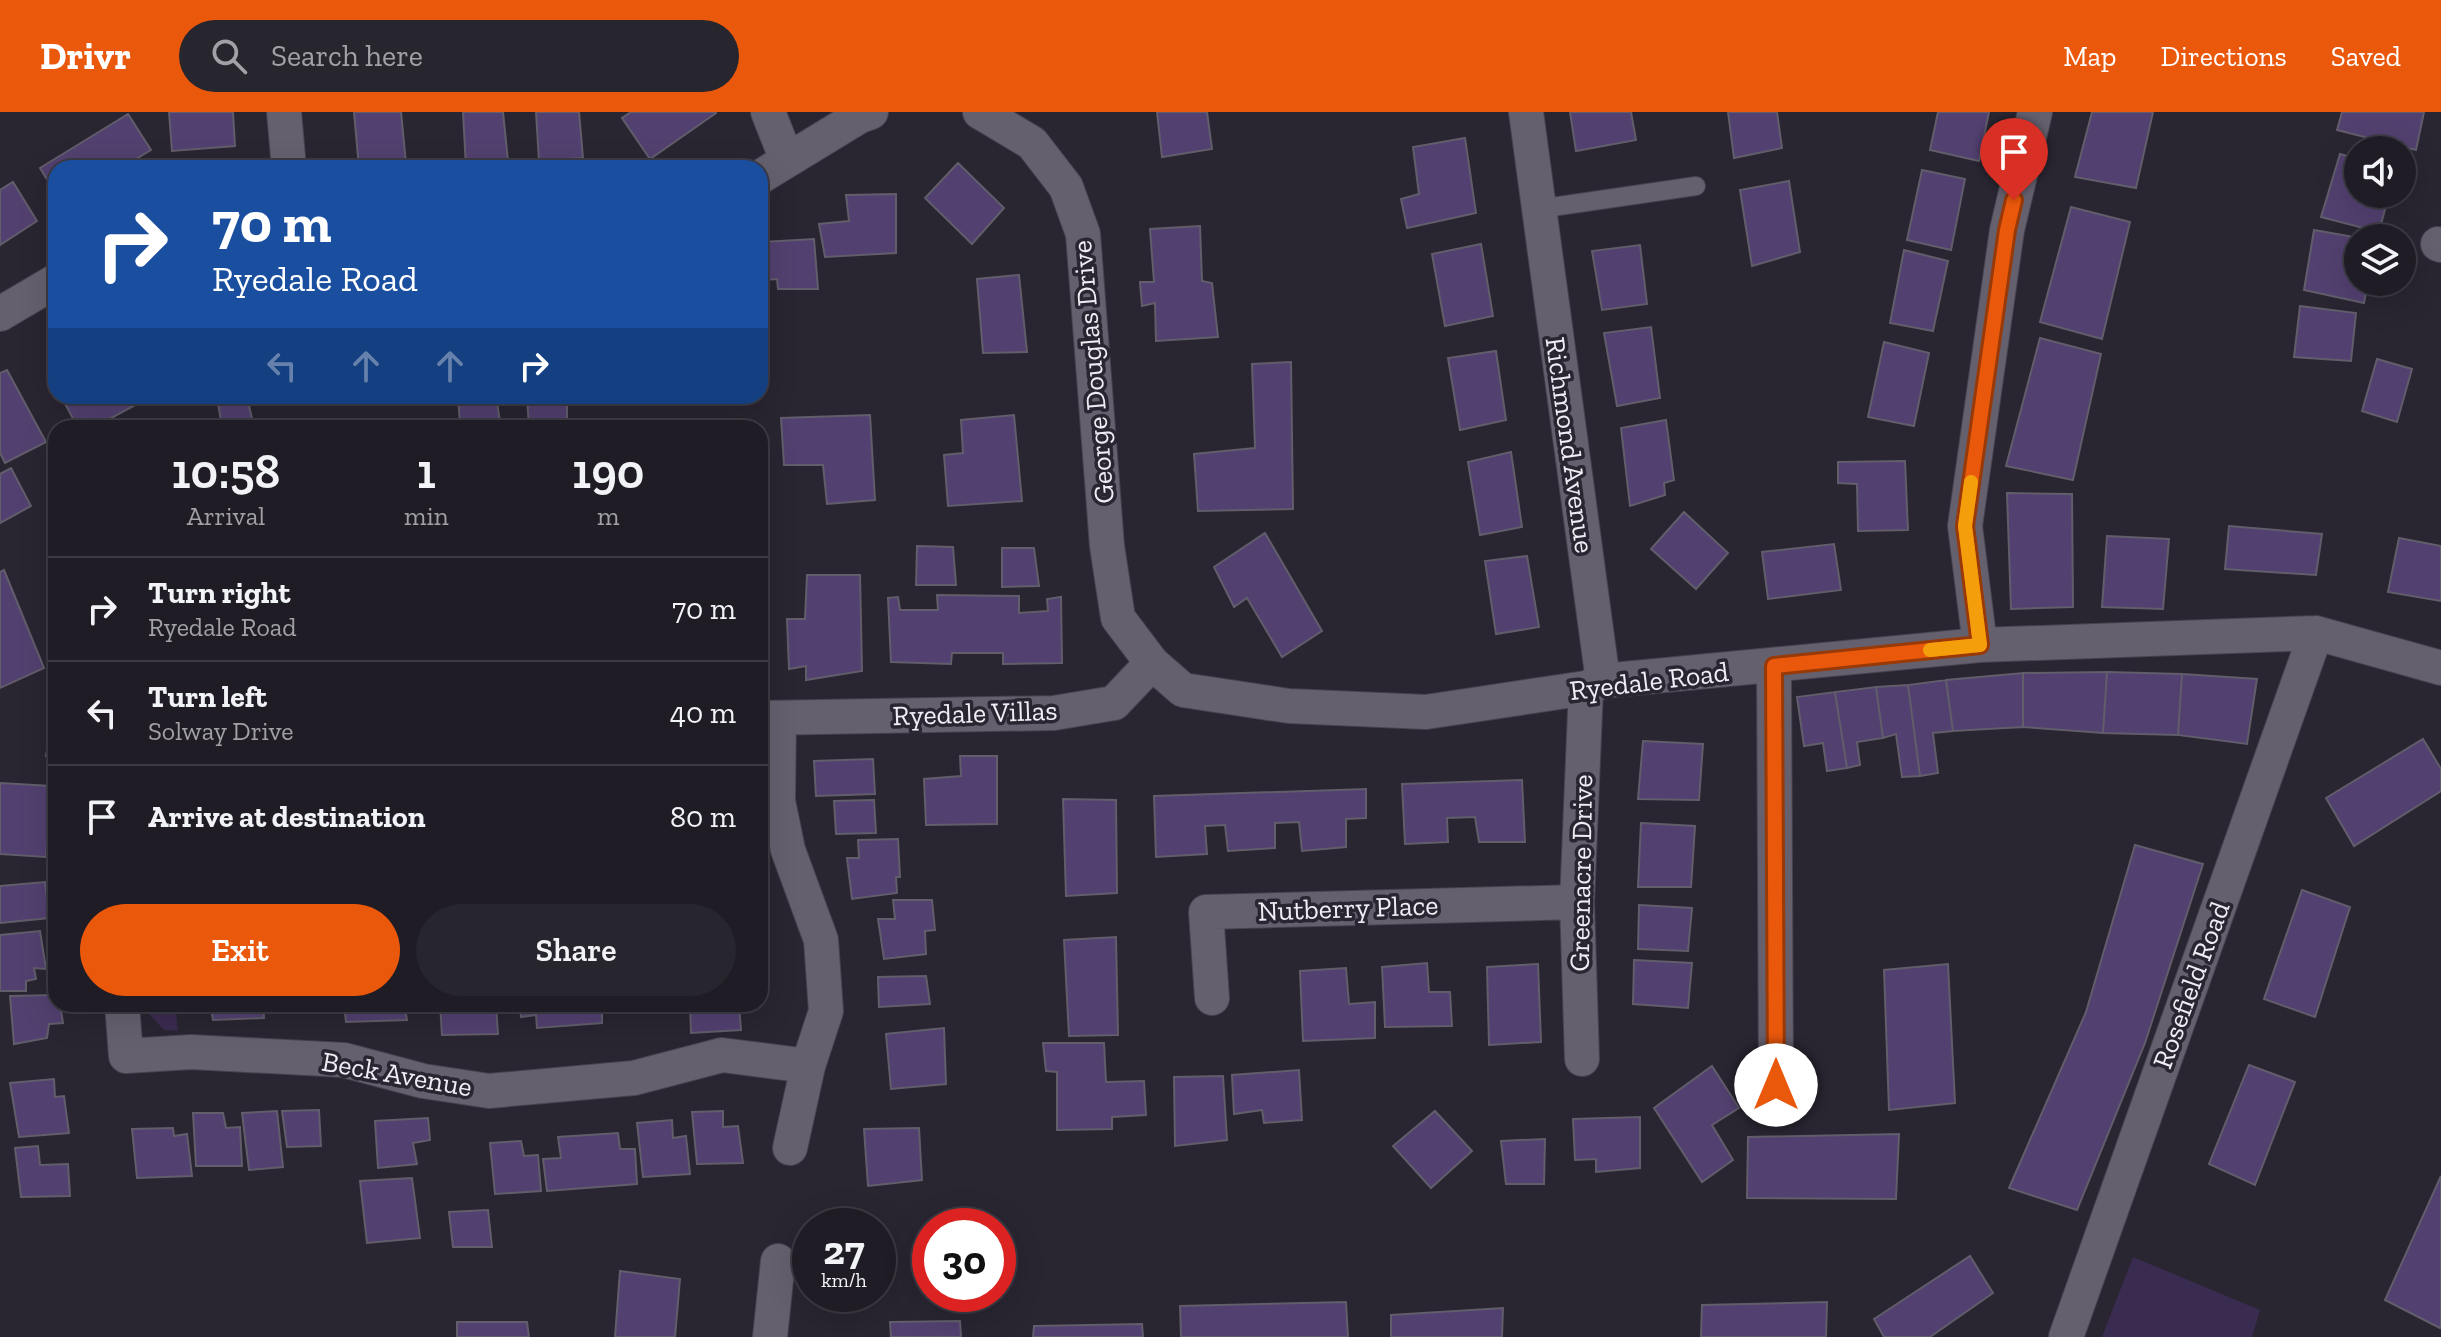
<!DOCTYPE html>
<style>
:root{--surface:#1f1c25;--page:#27252d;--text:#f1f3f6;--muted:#a1a1a7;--line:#3c3a42;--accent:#ea580c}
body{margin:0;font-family:"Zilla Slab",serif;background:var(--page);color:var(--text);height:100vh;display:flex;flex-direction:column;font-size:30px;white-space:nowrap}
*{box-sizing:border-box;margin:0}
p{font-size:26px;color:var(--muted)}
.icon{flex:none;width:44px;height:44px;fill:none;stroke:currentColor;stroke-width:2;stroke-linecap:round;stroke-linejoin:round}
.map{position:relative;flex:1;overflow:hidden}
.drawer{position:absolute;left:48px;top:308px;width:720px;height:592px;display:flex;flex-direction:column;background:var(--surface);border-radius:24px;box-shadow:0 8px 32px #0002,0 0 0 2px var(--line)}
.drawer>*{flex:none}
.banner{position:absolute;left:48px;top:48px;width:720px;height:244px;border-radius:24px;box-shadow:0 8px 32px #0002,0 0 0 2px var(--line);background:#1a4fa0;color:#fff;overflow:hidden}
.fabs{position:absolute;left:2344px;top:24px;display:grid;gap:16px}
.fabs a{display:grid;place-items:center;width:72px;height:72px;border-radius:50%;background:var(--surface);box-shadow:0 8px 32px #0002,0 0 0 2px var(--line);font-size:40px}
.speed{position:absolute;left:792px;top:1096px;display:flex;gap:16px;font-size:40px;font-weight:700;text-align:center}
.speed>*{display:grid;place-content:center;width:104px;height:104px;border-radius:50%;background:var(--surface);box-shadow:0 8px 32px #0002,0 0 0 2px var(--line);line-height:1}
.speed small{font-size:20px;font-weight:400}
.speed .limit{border:12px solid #d22;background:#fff;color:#111}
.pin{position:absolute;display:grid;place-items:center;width:68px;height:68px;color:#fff;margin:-82px -34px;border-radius:50% 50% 50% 0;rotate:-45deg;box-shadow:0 0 8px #0007}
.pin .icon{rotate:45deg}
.me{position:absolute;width:88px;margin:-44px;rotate:0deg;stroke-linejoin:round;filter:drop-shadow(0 0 6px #0008)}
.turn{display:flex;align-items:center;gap:28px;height:168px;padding:0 32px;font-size:36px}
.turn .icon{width:104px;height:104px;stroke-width:2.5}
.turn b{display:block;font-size:56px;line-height:68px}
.lanes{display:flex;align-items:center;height:76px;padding:0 32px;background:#0003;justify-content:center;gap:40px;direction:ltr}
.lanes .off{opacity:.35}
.eta{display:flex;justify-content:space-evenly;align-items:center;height:136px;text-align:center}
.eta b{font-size:48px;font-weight:600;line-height:56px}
.button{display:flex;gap:16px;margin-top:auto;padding:16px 32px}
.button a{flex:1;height:92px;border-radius:48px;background:var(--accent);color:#fff;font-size:32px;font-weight:600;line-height:92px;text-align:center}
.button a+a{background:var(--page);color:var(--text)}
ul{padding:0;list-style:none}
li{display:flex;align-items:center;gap:24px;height:104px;padding:0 32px;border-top:2px solid var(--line)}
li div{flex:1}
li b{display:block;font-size:30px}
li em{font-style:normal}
header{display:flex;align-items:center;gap:48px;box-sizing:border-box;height:112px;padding:0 40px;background:var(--accent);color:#fff}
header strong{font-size:38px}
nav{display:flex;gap:44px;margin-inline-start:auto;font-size:28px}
.search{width:560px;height:72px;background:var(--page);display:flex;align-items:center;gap:20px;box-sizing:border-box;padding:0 28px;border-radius:44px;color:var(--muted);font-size:30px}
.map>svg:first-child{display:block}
.green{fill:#3a2c50}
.building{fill:#524070;stroke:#615d6b;stroke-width:2}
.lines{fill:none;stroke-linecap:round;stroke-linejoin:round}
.lane-casing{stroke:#47434e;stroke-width:20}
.street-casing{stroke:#47434e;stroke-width:36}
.lane{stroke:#65606e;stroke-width:18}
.street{stroke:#65606e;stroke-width:34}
.route-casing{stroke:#983908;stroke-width:20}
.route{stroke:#ea580c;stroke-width:14}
.slow{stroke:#f59e0b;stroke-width:14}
.labels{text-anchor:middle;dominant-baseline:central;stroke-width:7;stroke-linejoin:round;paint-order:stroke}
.street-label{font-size:28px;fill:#efecf4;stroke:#292531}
</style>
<header>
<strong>Drivr</strong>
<div class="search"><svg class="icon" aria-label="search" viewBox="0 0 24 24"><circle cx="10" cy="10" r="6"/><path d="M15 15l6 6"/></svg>Search here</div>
<nav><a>Map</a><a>Directions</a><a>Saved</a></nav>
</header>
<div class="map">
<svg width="2441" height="1225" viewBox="0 0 2441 1225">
<rect width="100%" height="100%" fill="#292531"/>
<path class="green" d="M145,892H175L178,919L164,918L149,902Z
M2133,1145L2260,1198L2252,1225H2102Z"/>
<path class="building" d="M169,0H233L235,34L172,39Z
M354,0H401L406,51L359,56Z
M463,0H503L508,49L466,55Z
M536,0H579L583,46L539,49Z
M631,0H716V1L650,47L622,6Z
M1157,0H1207L1212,37L1162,45Z
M1570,0H1631L1636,28L1576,39Z
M1728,0H1777L1782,36L1734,46Z
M1938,0H1989L1979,49L1930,38Z
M2092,0H2153L2136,76L2075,65Z
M2342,0H2424L2416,38L2337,18Z
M128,2L151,38L121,56H56V82L40,56Z
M1465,26L1476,101L1407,116L1401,87L1419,82L1413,35Z
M2340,42L2358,47V82H2389L2379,120L2321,105Z
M958,51L1004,96L972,132L925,86Z
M1922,58L1965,67L1951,138L1907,128Z
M1789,69L1800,140L1752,154L1740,78Z
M13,70L37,109L0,133V78Z
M896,82V141L825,145L819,112L849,109L846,83Z
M2071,95L2130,110L2102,227L2040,210Z
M1200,114L1202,169L1212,171L1218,225L1156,229L1155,191L1142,194L1140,170H1154L1150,117Z
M2314,118L2360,126L2358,170H2368L2364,191L2304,178Z
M814,127L818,177H778L777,167L760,168V130Z
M1481,132L1493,204L1445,214L1432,142Z
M1640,133L1647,192L1602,198L1592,139Z
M1904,138L1948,149L1933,219L1890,211Z
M1019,163L1027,240L983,241L977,167Z
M2300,194L2356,201L2351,249L2294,245Z
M1651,215L1660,286L1617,294L1604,221Z
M2040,226L2101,242L2073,368L2006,354Z
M1884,230L1929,241L1914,314L1868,305Z
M1496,239L1506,308L1460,318L1448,246Z
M2377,247L2412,257L2397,310L2362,299Z
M1291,250L1293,397L1198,399L1194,342L1255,336L1252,252Z
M7,258L46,330L5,351L0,341V261Z
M61,284H147L148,286L93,316H78Z
M458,284H496L501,316H442V314L460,313Z
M527,284H567V316H529Z
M248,289L254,316H222L218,291Z
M870,303L875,388L827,392L823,353H784L781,306Z
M1014,303L1022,389L948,394L944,343L963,341L961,308Z
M1666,308L1674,368L1664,371L1665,383L1630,394L1621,316Z
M602,311H672V316H602Z
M1511,340L1522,415L1480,423L1468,350Z
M1905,349L1908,418L1858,419L1857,372L1838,371V350Z
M11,356L31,394L0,411V362Z
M2007,381L2072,382L2073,495L2011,497Z
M1684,400L1728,441L1696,477L1651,437Z
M2229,414L2322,422L2316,463L2225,457Z
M1265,421L1322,519L1282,545L1247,486L1234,495L1214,455Z
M2107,424L2169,427L2163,497L2102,495Z
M2399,426L2441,434V489L2388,480Z
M1834,432L1841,478L1768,487L1762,440Z
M917,434L953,435L956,473H916Z
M1002,436H1034L1039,474L1002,475Z
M1527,444L1539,515L1496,522L1485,449Z
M4,458L44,556L0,576V460Z
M807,463H860L862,559L806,568V554L789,557L787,507H805Z
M937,483L1019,484V501L1048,499L1047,487L1061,485L1062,551L1003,552V541H952L951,552L891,550L888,486L898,485L900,498H938Z
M2107,560L2103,621L2023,615V561Z
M2107,560L2182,562L2178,623L2103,621Z
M2023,561V615L1953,619L1946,568Z
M2182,562L2257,567L2247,632L2178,623Z
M1946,568L1953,619L1933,621L1938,661L1920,664L1908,573Z
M1908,573L1920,664L1902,665L1896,622L1883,626L1876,575Z
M1876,575L1883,626L1857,630L1860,653L1847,656L1835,580Z
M1835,580L1847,656L1827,659L1823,631L1804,634L1797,585Z
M53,607L56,608V646L46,644Z
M2423,627L2441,657V679L2354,734L2326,686Z
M1643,629L1703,632L1699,688L1638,687Z
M960,644H997V712L926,713L924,667L961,664Z
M873,647L875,682L816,684L814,649Z
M1522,668L1525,730H1479L1475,705L1447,706L1448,730L1405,732L1402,672Z
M0,671L51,674L46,745L0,742Z
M1366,677V706L1346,707V735L1302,739L1299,710L1275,711V736L1228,739L1225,713L1205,714L1207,742L1156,745L1154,684Z
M1063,687L1116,688L1117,781L1066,784Z
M874,688L876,721L836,722L834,689Z
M1641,711L1695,714L1691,775H1638Z
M898,727L900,765H896L897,781L852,787L847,746H859L858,728Z
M2135,733L2203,752L2145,931L2077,1098L2009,1076L2086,900Z
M45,770L49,806L0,811V774Z
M2302,778L2350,795L2315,905L2264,887Z
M893,788H932L935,818L925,819L926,842L884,847L878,807H895Z
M1639,793L1692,796L1688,839L1638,837Z
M40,819L46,857L34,856L36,867L26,869V879H0V823Z
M1116,825L1118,923L1069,924L1064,828Z
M1634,848L1692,851L1688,896L1633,892Z
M1427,851L1429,880H1450L1452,914L1385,915L1382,855Z
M1538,852L1541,930L1489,933L1487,855Z
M1948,852L1955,991L1889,998L1884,858Z
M1346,856L1349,892L1375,890V926L1303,929L1300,859Z
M926,864L930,892L879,895L878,865Z
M56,883V892H60L63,911L49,912L47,926L14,932L10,884Z
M210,892H263L264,906L213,908Z
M344,892H404L407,908L346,910Z
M440,892H496L498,922L442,923Z
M520,892H614V895L602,896V911L537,916L536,903L521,905Z
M690,892H739L741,918L691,921Z
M944,916L946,972L891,977L886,922Z
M1043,931H1104L1106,970L1144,969L1146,1003L1112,1005V1017L1057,1018V960L1046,959Z
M2249,953L2295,970L2255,1073L2209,1052Z
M1712,954L1739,996L1712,1013L1733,1048L1702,1070L1654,996Z
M1299,958L1302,1008L1264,1011L1262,998L1234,1002L1232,963Z
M1223,964L1227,1028L1175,1034L1174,965Z
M54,967L55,985L64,984L69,1021L19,1025L10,971Z
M319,998L321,1034L287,1035L282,999Z
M277,999L283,1055L249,1058L242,1001Z
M723,999V1015L738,1014L743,1051L697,1052L692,1000Z
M1435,999L1472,1039L1431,1076L1393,1034Z
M193,1001H223L226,1016L240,1015L242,1054H196Z
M1640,1005V1056L1596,1060V1047L1575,1048L1573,1007Z
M428,1006L430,1028L413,1031L417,1052L378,1056L375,1009Z
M672,1008L673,1026L686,1024L690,1062L643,1065L637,1011Z
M173,1016L174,1024L187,1022L192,1064L137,1066L132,1017Z
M919,1016L922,1068L868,1074L864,1017Z
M618,1021L620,1037H635L637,1072L547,1079L543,1047L561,1046L558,1025Z
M1899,1022L1896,1087L1747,1086L1748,1025Z
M1545,1027L1544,1072H1506L1501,1029Z
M521,1029L524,1044L538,1043L541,1079L495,1082L490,1031Z
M38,1034L40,1053L68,1052L70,1084L21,1085L15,1036Z
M2441,1064V1213L2440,1216L2385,1188Z
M412,1066L420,1126L367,1131L360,1069Z
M488,1098L492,1135H453L449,1100Z
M1970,1144L1993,1181L1930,1225H1884L1874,1207Z
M620,1159L680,1167L675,1225H615Z
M1346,1190L1348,1225H1181L1180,1194Z
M1827,1190L1826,1225H1701L1702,1193Z
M1503,1196L1502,1225H1391V1203Z
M960,1209L961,1225H891L890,1210Z
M457,1210H527L529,1225H457Z
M1142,1212L1143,1225H1033L1034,1214Z"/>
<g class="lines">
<defs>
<path id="lane" d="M1538,97L1696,74"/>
<path id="street" d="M284,0L289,56
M768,0L787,48
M980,0L1032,31L1066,75L1083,122L1107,434L1118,506L1152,551L1183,578L1289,594L1426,600L1586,576L1603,569L1980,533L2316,521L2441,556
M1526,0L1603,569
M760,65L860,4L871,0
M2438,132L2441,133
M0,202L56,169
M1980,533L1965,414L2007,118L2035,0
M1774,554L1776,973
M760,606L1054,601L1114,591L1152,551
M779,606L778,689L788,738L821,828L826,899L808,954L790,1036
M1212,886L1206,800L1577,790
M122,892L126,944L191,940L344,948L423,969L489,979L634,966L722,943L808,954
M1582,947L1577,790L1586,576
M770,1225L778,1149
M2066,1225L2316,521"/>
</defs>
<use href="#lane" class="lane-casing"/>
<use href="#street" class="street-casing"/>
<use href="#lane" class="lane"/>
<use href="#street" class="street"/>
</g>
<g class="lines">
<defs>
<path id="route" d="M1776,973L1774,554L1980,533L1965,414L2007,118L2014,88"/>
</defs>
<use href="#route" class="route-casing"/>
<use href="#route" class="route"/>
<path class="slow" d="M1930,538L1980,533L1965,414L1971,370"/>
</g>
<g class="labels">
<g class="street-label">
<text transform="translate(1093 260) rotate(-95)">George Douglas Drive</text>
<text transform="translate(1570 333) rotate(82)">Richmond Avenue</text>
<text transform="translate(1649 569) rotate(-7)">Ryedale Road</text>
<text transform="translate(975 601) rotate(-2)">Ryedale Villas</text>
<text transform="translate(1581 761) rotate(-89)">Greenacre Drive</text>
<text transform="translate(1348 796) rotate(-2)">Nutberry Place</text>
<text transform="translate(2191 873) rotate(-70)">Rosefield Road</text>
<text transform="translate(397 962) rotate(10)">Beck Avenue</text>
</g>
</g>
</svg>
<div class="fabs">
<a><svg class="icon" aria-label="sound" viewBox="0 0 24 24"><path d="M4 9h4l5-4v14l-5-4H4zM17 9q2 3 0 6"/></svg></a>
<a><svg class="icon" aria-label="layers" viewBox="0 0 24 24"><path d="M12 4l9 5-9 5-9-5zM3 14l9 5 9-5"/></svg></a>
</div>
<div class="speed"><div>27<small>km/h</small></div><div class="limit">30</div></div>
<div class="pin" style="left:2014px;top:88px;background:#d93025"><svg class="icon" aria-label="arrive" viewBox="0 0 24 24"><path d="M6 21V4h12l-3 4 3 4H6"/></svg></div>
<svg class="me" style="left:1776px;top:973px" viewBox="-20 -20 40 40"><circle r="19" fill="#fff"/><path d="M0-13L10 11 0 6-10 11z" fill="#ea580c"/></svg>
<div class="banner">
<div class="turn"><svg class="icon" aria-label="right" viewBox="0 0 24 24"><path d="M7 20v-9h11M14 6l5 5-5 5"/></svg><div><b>70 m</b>Ryedale Road</div></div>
<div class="lanes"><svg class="icon off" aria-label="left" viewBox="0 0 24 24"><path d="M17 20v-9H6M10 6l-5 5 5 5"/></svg><svg class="icon off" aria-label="ahead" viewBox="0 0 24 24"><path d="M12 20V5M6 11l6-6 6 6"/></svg><svg class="icon off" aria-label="ahead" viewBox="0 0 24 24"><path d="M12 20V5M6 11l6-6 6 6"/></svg><svg class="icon" aria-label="right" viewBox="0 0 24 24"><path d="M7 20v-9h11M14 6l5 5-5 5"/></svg></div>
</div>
<section class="drawer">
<div class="eta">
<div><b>10:58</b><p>Arrival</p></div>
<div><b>1</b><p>min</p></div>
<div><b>190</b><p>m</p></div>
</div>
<ul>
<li><svg class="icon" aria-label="right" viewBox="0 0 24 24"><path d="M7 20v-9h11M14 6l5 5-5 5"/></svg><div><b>Turn right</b><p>Ryedale Road</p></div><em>70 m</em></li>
<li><svg class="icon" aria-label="left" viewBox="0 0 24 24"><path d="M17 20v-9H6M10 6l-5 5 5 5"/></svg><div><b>Turn left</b><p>Solway Drive</p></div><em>40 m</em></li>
<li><svg class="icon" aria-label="arrive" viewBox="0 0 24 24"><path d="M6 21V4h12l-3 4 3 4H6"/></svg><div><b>Arrive at destination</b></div><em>80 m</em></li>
</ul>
<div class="button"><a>Exit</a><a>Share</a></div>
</section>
</div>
